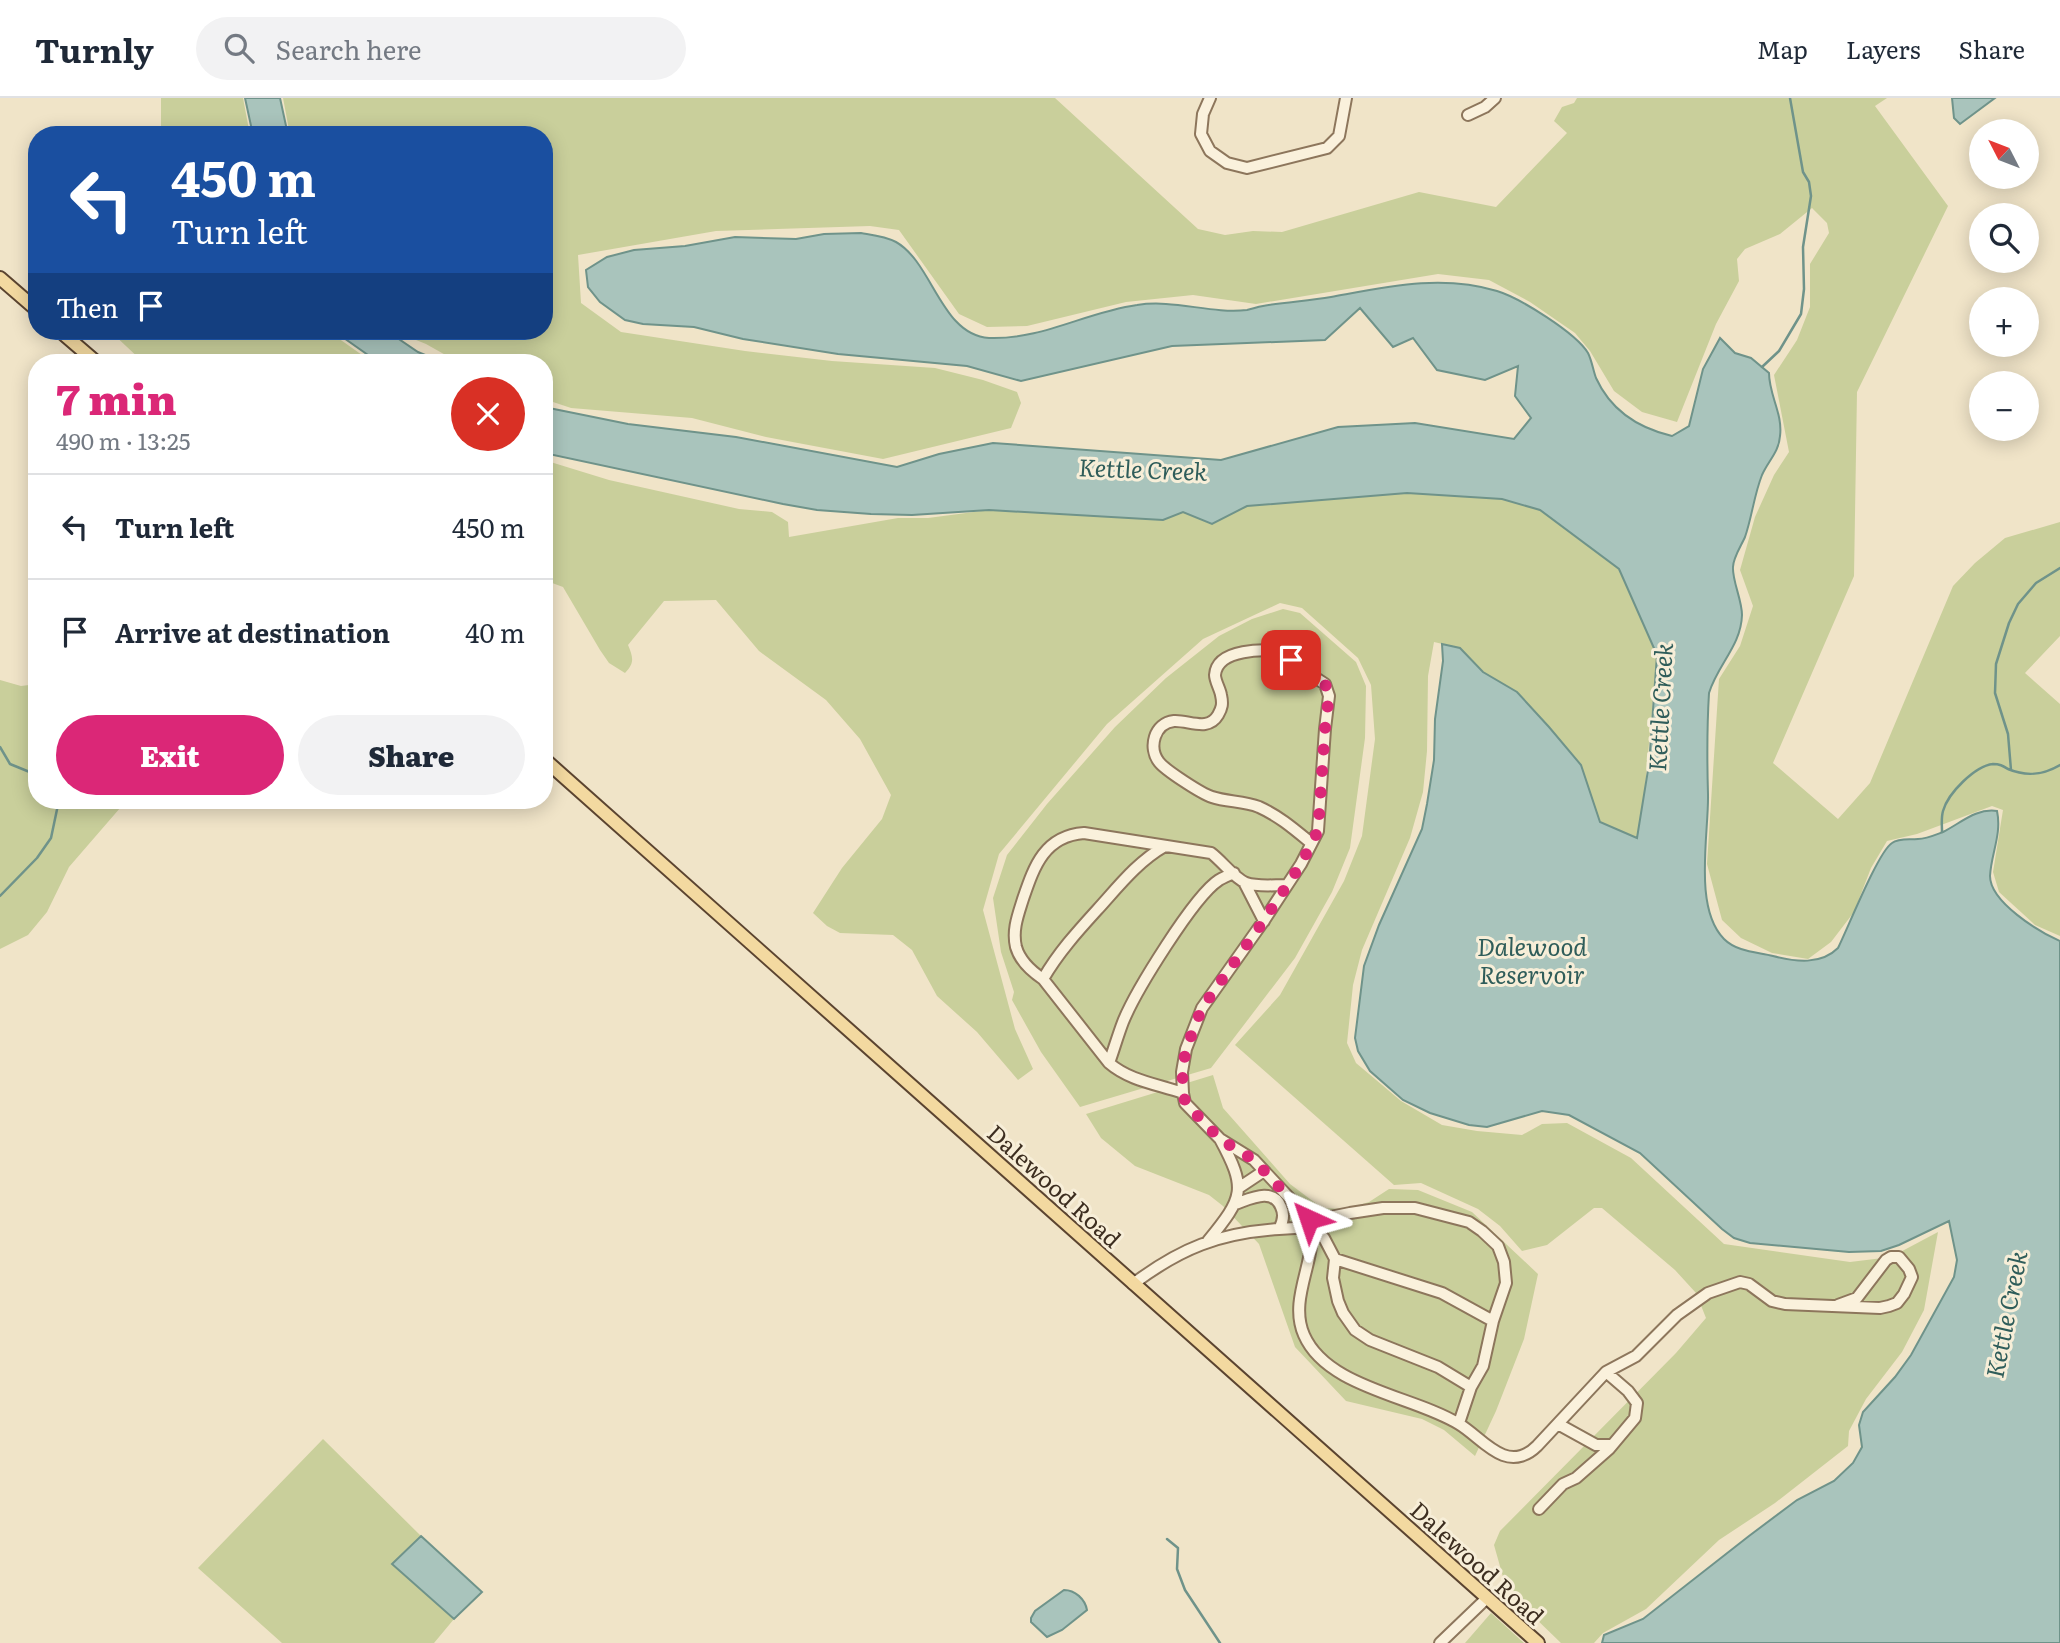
<!DOCTYPE html>
<meta charset="utf-8">
<style>
:root{--surface:#fff;--page:#f2f2f3;--text:#1f2937;--muted:#747a83;--line:#e0e1e3;--accent:#db2777}
body{margin:0;font-family:Literata,serif;background:var(--page);color:var(--text);height:100vh;display:flex;flex-direction:column;font-size:26px;white-space:nowrap}
*{box-sizing:border-box;margin:0}
p{font-size:23px;color:var(--muted)}
.icon{flex:none;width:38px;height:38px;fill:none;stroke:currentColor;stroke-width:2;stroke-linecap:round;stroke-linejoin:round}
.map{position:relative;flex:1;overflow:hidden}
.side{position:absolute;left:28px;top:256px;width:525px;height:455px;display:flex;flex-direction:column;background:var(--surface);border-radius:28px;box-shadow:0 4px 18px #0003}
.side>*{flex:none}
.top-card{position:absolute;left:28px;top:28px;width:525px;height:214px;border-radius:28px;box-shadow:0 4px 18px #0003;background:#1a4fa0;color:#fff;overflow:hidden}
.needle{width:46px;rotate:312deg}
.tools{position:absolute;left:1969px;top:21px;display:grid;gap:14px}
.tools a{display:grid;place-items:center;width:70px;height:70px;border-radius:50%;background:var(--surface);box-shadow:0 4px 18px #0003;font-size:35px}
.pin{position:absolute;display:grid;place-items:center;width:60px;height:60px;color:#fff;margin:-30px;border-radius:14px;box-shadow:0 4px 10px #0006}
.me{position:absolute;width:77px;margin:-38px;rotate:318deg;stroke-linejoin:round;filter:drop-shadow(0 0 5px #0008)}
.turn{display:flex;align-items:center;gap:24px;height:147px;padding:0 28px;font-size:32px}
.turn .icon{width:91px;height:91px;stroke-width:2.5}
.turn b{display:block;font-size:49px;line-height:60px}
.then{display:flex;align-items:center;height:66px;padding:0 28px;background:#0003;gap:14px;font-size:26px}
.round{display:grid;place-items:center;flex:none;width:74px;height:74px;border-radius:37px;background:var(--page)}
.summary{display:flex;align-items:center;justify-content:space-between;height:119px;padding:0 28px}
h1{font-size:42px;font-weight:800;line-height:52px;color:var(--accent)}
.cta{display:flex;gap:14px;margin-top:auto;padding:14px 28px}
.cta a{flex:1;height:80px;border-radius:42px;background:var(--accent);color:#fff;font-size:28px;font-weight:800;line-height:80px;text-align:center}
.cta a+a{background:var(--page);color:var(--text)}
ul{padding:0;list-style:none}
li{display:flex;align-items:center;gap:21px;height:105px;padding:0 28px;border-top:2px solid var(--line)}
li div{flex:1}
li b{display:block;font-size:26px}
li em{font-style:normal}
header{display:flex;align-items:center;gap:42px;box-sizing:border-box;height:98px;padding:0 35px;background:var(--surface);border-bottom:2px solid var(--line)}
header strong{font-size:33px}
nav{display:flex;gap:38px;margin-inline-start:auto;font-size:24px}
.search{width:490px;height:63px;background:var(--page);display:flex;align-items:center;gap:18px;box-sizing:border-box;padding:0 24px;border-radius:38px;color:var(--muted);font-size:26px}
.map>svg:first-child{display:block}
.green{fill:#c9cf9b}
.water{fill:#a9c4bc;stroke:#6f938a;stroke-width:2}
.lines{fill:none;stroke-linecap:round;stroke-linejoin:round}
.stream{stroke:#6f938a;stroke-width:2.5}
.minor-casing{stroke:#8d765c;stroke-width:14}
.major-casing{stroke:#5b4430;stroke-width:16}
.minor{stroke:#faf1dc;stroke-width:10}
.major{stroke:#f3d9a0;stroke-width:12}
.route{stroke:#db2777;stroke-width:12;stroke-dasharray:0 21.6}
.labels{text-anchor:middle;dominant-baseline:central;stroke-width:6;stroke-linejoin:round;paint-order:stroke}
.street-label{font-size:23px;fill:#3d2e20;stroke:#f7eed8}
.water-label{font-size:24px;font-style:italic;fill:#2f5d5a;stroke:#f7eed8}
</style>
<header>
<strong>Turnly</strong>
<div class="search"><svg class="icon" aria-label="search" viewBox="0 0 24 24"><circle cx="10" cy="10" r="6"/><path d="M15 15l6 6"/></svg>Search here</div>
<nav><a>Map</a><a>Layers</a><a>Share</a></nav>
</header>
<div class="map">
<svg width="2060" height="1545" viewBox="0 0 2060 1545">
<rect width="100%" height="100%" fill="#f0e4c8"/>
<path class="green" d="M161,0H243L250,37H161Z
M283,0H1055L1198,131L1225,137L1253,133L1282,134L1419,94L1496,109L1567,35L1554,23L1562,9L1574,5L1577,0H1887L1875,8L1948,108L1857,294L1854,478L1773,665L1838,721L1870,685L1953,488L1975,465L2005,440L2060,424V538L2025,575L2060,606V838L2035,827L1999,794L1993,774L2003,712L1992,708L1917,736L1887,743L1871,770L1854,814L1831,844L1808,861L1772,855L1741,840L1722,822L1707,766L1719,581L1740,548L1753,508L1740,472L1755,419L1774,377L1789,354L1774,277L1797,242L1810,209V166L1829,135L1827,125L1812,110L1780,136L1745,151L1737,161L1739,183L1716,226L1677,324L1642,314L1614,293L1590,253L1575,235L1530,204L1489,182L1438,176L1256,206L1193,197L1126,204L1027,228L987,229L959,216L899,132L870,128L716,133L578,157L581,205L621,234L745,253L832,263L935,270L983,282L1017,294L1021,305L1011,330L883,361L766,339L692,320L571,310L544,301V264H458L426,246L394,233H544V37H290Z
M110,233H328L372,264H143Z
M544,362L609,382L739,411L772,414L788,424L789,439L898,420H928L989,412L1163,422L1183,414L1212,426L1247,408L1407,395L1502,401L1540,412L1619,471L1657,557L1645,690L1637,740L1600,724L1581,667L1517,594L1483,574L1460,550L1434,544L1428,578L1427,653L1423,694L1410,740L1362,852L1353,887L1347,945L1356,965L1401,1003L1442,1027L1477,1033L1522,1037L1542,1026L1567,1025L1631,1060L1724,1146L1850,1164L1891,1159L1938,1134L1924,1212L1902,1254L1866,1301L1849,1333L1848,1348L1775,1405L1719,1442L1646,1511L1603,1535L1594,1545H1561L1507,1493L1494,1447L1500,1433L1676,1255L1706,1220L1696,1195L1675,1172L1602,1110H1594L1547,1147L1522,1153L1500,1128L1478,1111L1421,1085L1394,1087L1235,947L1280,897L1344,783L1362,738L1375,641L1371,587L1358,560L1302,510L1280,505L1203,541L1107,626L999,756L983,812L1015,931L1033,971L1018,982L977,934L937,898L912,852L893,837L840,835L827,828L813,815L842,770L882,721L891,697L860,641L826,602L759,553L716,502L664,503L628,547C633,559 635,565 625,575L609,565L600,552L563,489L544,482Z
M1283,511L1300,515L1356,564L1366,588L1365,640L1350,750L1332,794L1295,860L1211,970L1080,1009L1041,954L1012,902L1014,894L1001,854L993,800L1007,757L1047,706L1115,629L1166,580L1219,538L1252,521Z
M0,582L21,588L37,586V702H127L69,769L47,814L28,837L0,851Z
M1213,977L1223,1010L1290,1086L1322,1110L1346,1111L1369,1104L1389,1091L1418,1092L1472,1114L1538,1176L1524,1241L1496,1313L1475,1358L1444,1332L1422,1321L1346,1303L1295,1249L1259,1146L1223,1108L1209,1097L1135,1068L1101,1040L1086,1016Z
M323,1341L421,1438L392,1466L454,1521L434,1545H282L198,1470Z
M1491,1515L1524,1545H1465Z"/>
<path class="water" d="M245,0H280L288,37H253Z
M1952,0H1995L1960,26L1954,20Z
M861,135C873,137 885,138 896,144C933,165 941,237 989,240C1042,242 1086,214 1137,207C1174,201 1210,216 1247,212C1252,211 1257,209 1263,208C1285,204 1308,203 1331,199C1386,189 1441,176 1497,193C1520,200 1576,235 1588,255C1592,263 1593,272 1596,280C1611,313 1638,330 1672,338L1689,328L1703,271L1720,240L1735,255L1751,260L1769,275C1769,297 1783,316 1780,338C1779,354 1768,363 1762,377C1754,397 1752,419 1745,439C1741,448 1733,460 1733,469C1732,482 1742,502 1742,517C1741,548 1718,566 1709,595C1707,628 1707,662 1708,696C1709,735 1693,810 1724,841C1737,854 1757,854 1773,858C1796,864 1821,867 1838,850C1848,830 1878,754 1892,745C1899,740 1909,742 1918,741C1926,741 1935,737 1943,734C1961,725 1976,710 1997,713C2002,736 1991,756 1990,778C1990,804 2039,834 2060,843V1545H1602L1604,1537L1643,1521L1749,1438L1797,1402L1834,1383L1853,1365L1862,1349L1859,1327L1863,1314L1895,1279L1911,1257L1954,1179L1957,1162L1949,1123L1899,1147L1881,1153L1849,1154L1750,1145L1734,1140L1722,1131L1640,1055L1569,1017L1542,1013L1487,1029L1469,1027L1430,1015L1403,1002L1370,973L1358,953L1355,940L1364,868L1379,827L1422,731L1427,706L1434,662L1435,621L1443,563L1442,546L1460,550L1483,574L1517,594L1549,629L1581,667L1600,724L1637,740L1649,666L1657,557L1619,471L1540,412L1502,401L1407,395L1247,408L1212,426L1183,414L1163,422L989,412L912,417L871,416L817,412L783,406L544,355V309L628,326L736,339L897,369L939,356L993,345L1221,362L1338,329L1415,325L1514,341L1531,320L1515,298L1518,268L1485,282L1437,272L1413,240L1393,249L1360,210L1325,242L1172,248L1021,283L967,268L838,256L743,241L694,229L643,226L625,222L600,204L588,189L586,172L607,159L634,152L685,148L735,139L796,141L824,136Z
M334,233H387L418,254L442,264H378Z
M421,1438L482,1494L454,1521L392,1466Z
M1064,1492C1075,1492 1085,1501 1087,1512L1062,1532L1047,1539L1031,1524V1520L1035,1513Z"/>
<g class="lines">
<path class="stream" d="M1762,269L1779,253L1801,216L1804,191L1803,149L1811,98L1809,84L1803,74L1790,0
M0,649L10,666L37,677
M2011,672L2008,636L1995,595L1996,566L2009,525L2018,506L2036,485L2060,470
M1942,734C1942,727 1941,720 1943,713C1948,695 1975,668 1993,666C2000,666 2003,668 2008,671C2027,679 2043,677 2060,667
M0,798L37,760L51,740L59,702
M1167,1441L1178,1450L1177,1471L1185,1492L1220,1545"/>
<defs>
<path id="minor" d="M1210,0L1203,16L1201,36L1210,53L1227,65L1247,70L1327,50L1339,38L1346,0
M1468,17L1485,9L1495,0
M1311,745C1294,731 1279,718 1259,709C1244,703 1227,704 1212,699C1202,696 1165,672 1159,664C1148,650 1154,625 1174,623C1189,622 1208,634 1218,617C1222,610 1223,606 1221,597C1220,591 1215,583 1215,577C1217,550 1265,551 1284,554L1299,569L1325,586L1329,598L1325,631L1318,733L1301,766L1265,821L1202,910L1186,951L1182,974L1183,995L1185,1005L1220,1041L1254,1062L1309,1121C1321,1158 1287,1198 1304,1237C1327,1290 1414,1298 1459,1326C1474,1335 1487,1351 1503,1357C1516,1362 1528,1357 1537,1348L1606,1274L1636,1258L1677,1217L1708,1195L1740,1184L1749,1186L1772,1203L1785,1206L1880,1210L1889,1208L1897,1205L1904,1196L1912,1179L1909,1171L1899,1159H1891L1886,1162L1857,1200L1838,1207
M1234,775C1229,777 1224,779 1219,782C1194,798 1135,894 1123,924C1118,937 1114,951 1109,965L1043,881C1031,873 1020,863 1016,849C1012,832 1018,817 1023,801C1034,769 1044,738 1084,735L1211,755C1222,763 1234,780 1246,785C1258,789 1273,787 1286,787
M1244,784L1264,823
M1043,881C1058,855 1077,834 1097,812C1118,789 1137,764 1165,748
M1109,965C1130,983 1157,986 1183,995
M1240,1089L1264,1073
M1311,1129L1324,1140L1335,1161L1333,1180L1338,1203L1343,1215L1355,1232L1370,1242L1438,1269L1471,1289
M1279,1131L1311,1129L1320,1121L1350,1115L1383,1110H1415L1469,1124L1482,1133L1498,1148L1504,1164L1506,1185L1493,1223L1483,1268L1471,1289L1459,1325
M1208,1143C1244,1099 1247,1091 1220,1041
M1335,1161L1442,1195L1493,1223
M1133,1186C1181,1150 1219,1135 1279,1131C1283,1124 1285,1117 1281,1109C1273,1089 1250,1101 1235,1106
M1558,1326L1596,1347H1612
M1539,1411L1563,1386L1576,1380L1609,1351L1635,1320L1637,1305L1628,1293L1606,1274
M1440,1545L1487,1500"/>
<path id="major" d="M0,180L37,212
M60,233L96,264
M544,661L1538,1545"/>
</defs>
<use href="#minor" class="minor-casing"/>
<use href="#major" class="major-casing"/>
<use href="#minor" class="minor"/>
<use href="#major" class="major"/>
</g>
<g class="lines">
<path class="route" d="M1291,562L1325,586L1329,597L1325,631L1318,733L1301,766L1265,821L1202,910L1186,951L1182,974L1185,1005L1193,1013L1220,1041L1254,1062L1309,1121"/>
</g>
<g class="labels">
<g class="street-label">
<text transform="translate(1055 1087) rotate(42)">Dalewood Road</text>
<text transform="translate(1478 1464) rotate(42)">Dalewood Road</text>
</g>
<g class="water-label">
<text transform="translate(1143 370) rotate(2)">Kettle Creek</text>
<text transform="translate(1659 609) rotate(-87)">Kettle Creek</text>
<text x="1532" y="847">Dalewood<tspan x="1532" dy="28">Reservoir</tspan></text>
<text transform="translate(2005 1216) rotate(-79)">Kettle Creek</text>
</g>
</g>
</svg>
<div class="tools">
<a><svg class="needle" viewBox="-14 -14 28 28"><path d="M0-13l5 13h-10z" fill="#e53935"/><path d="M0 13l5-13h-10z" fill="#747a83"/></svg></a>
<a><svg class="icon" aria-label="search" viewBox="0 0 24 24"><circle cx="10" cy="10" r="6"/><path d="M15 15l6 6"/></svg></a>
<a>+</a>
<a>−</a>
</div>
<div class="pin" style="left:1291px;top:562px;background:#d93025"><svg class="icon" aria-label="arrive" viewBox="0 0 24 24"><path d="M6 21V4h12l-3 4 3 4H6"/></svg></div>
<svg class="me" style="left:1309px;top:1121px" viewBox="-20 -20 40 40"><path d="M0-17L14 15 0 8-14 15z" fill="#db2777" stroke="#fff" stroke-width="4"/></svg>
<div class="top-card">
<div class="turn"><svg class="icon" aria-label="left" viewBox="0 0 24 24"><path d="M17 20v-9H6M10 6l-5 5 5 5"/></svg><div><b>450 m</b>Turn left</div></div>
<div class="then">Then<svg class="icon" aria-label="arrive" viewBox="0 0 24 24"><path d="M6 21V4h12l-3 4 3 4H6"/></svg></div>
</div>
<section class="side">
<div class="summary"><div><h1>7 min</h1><p>490 m · 13:25</p></div><a class="round" style="background:#d93025;color:#fff"><svg class="icon" aria-label="close" viewBox="0 0 24 24"><path d="M6 6l12 12M18 6L6 18"/></svg></a></div>
<ul>
<li><svg class="icon" aria-label="left" viewBox="0 0 24 24"><path d="M17 20v-9H6M10 6l-5 5 5 5"/></svg><div><b>Turn left</b></div><em>450 m</em></li>
<li><svg class="icon" aria-label="arrive" viewBox="0 0 24 24"><path d="M6 21V4h12l-3 4 3 4H6"/></svg><div><b>Arrive at destination</b></div><em>40 m</em></li>
</ul>
<div class="cta"><a>Exit</a><a>Share</a></div>
</section>
</div>
